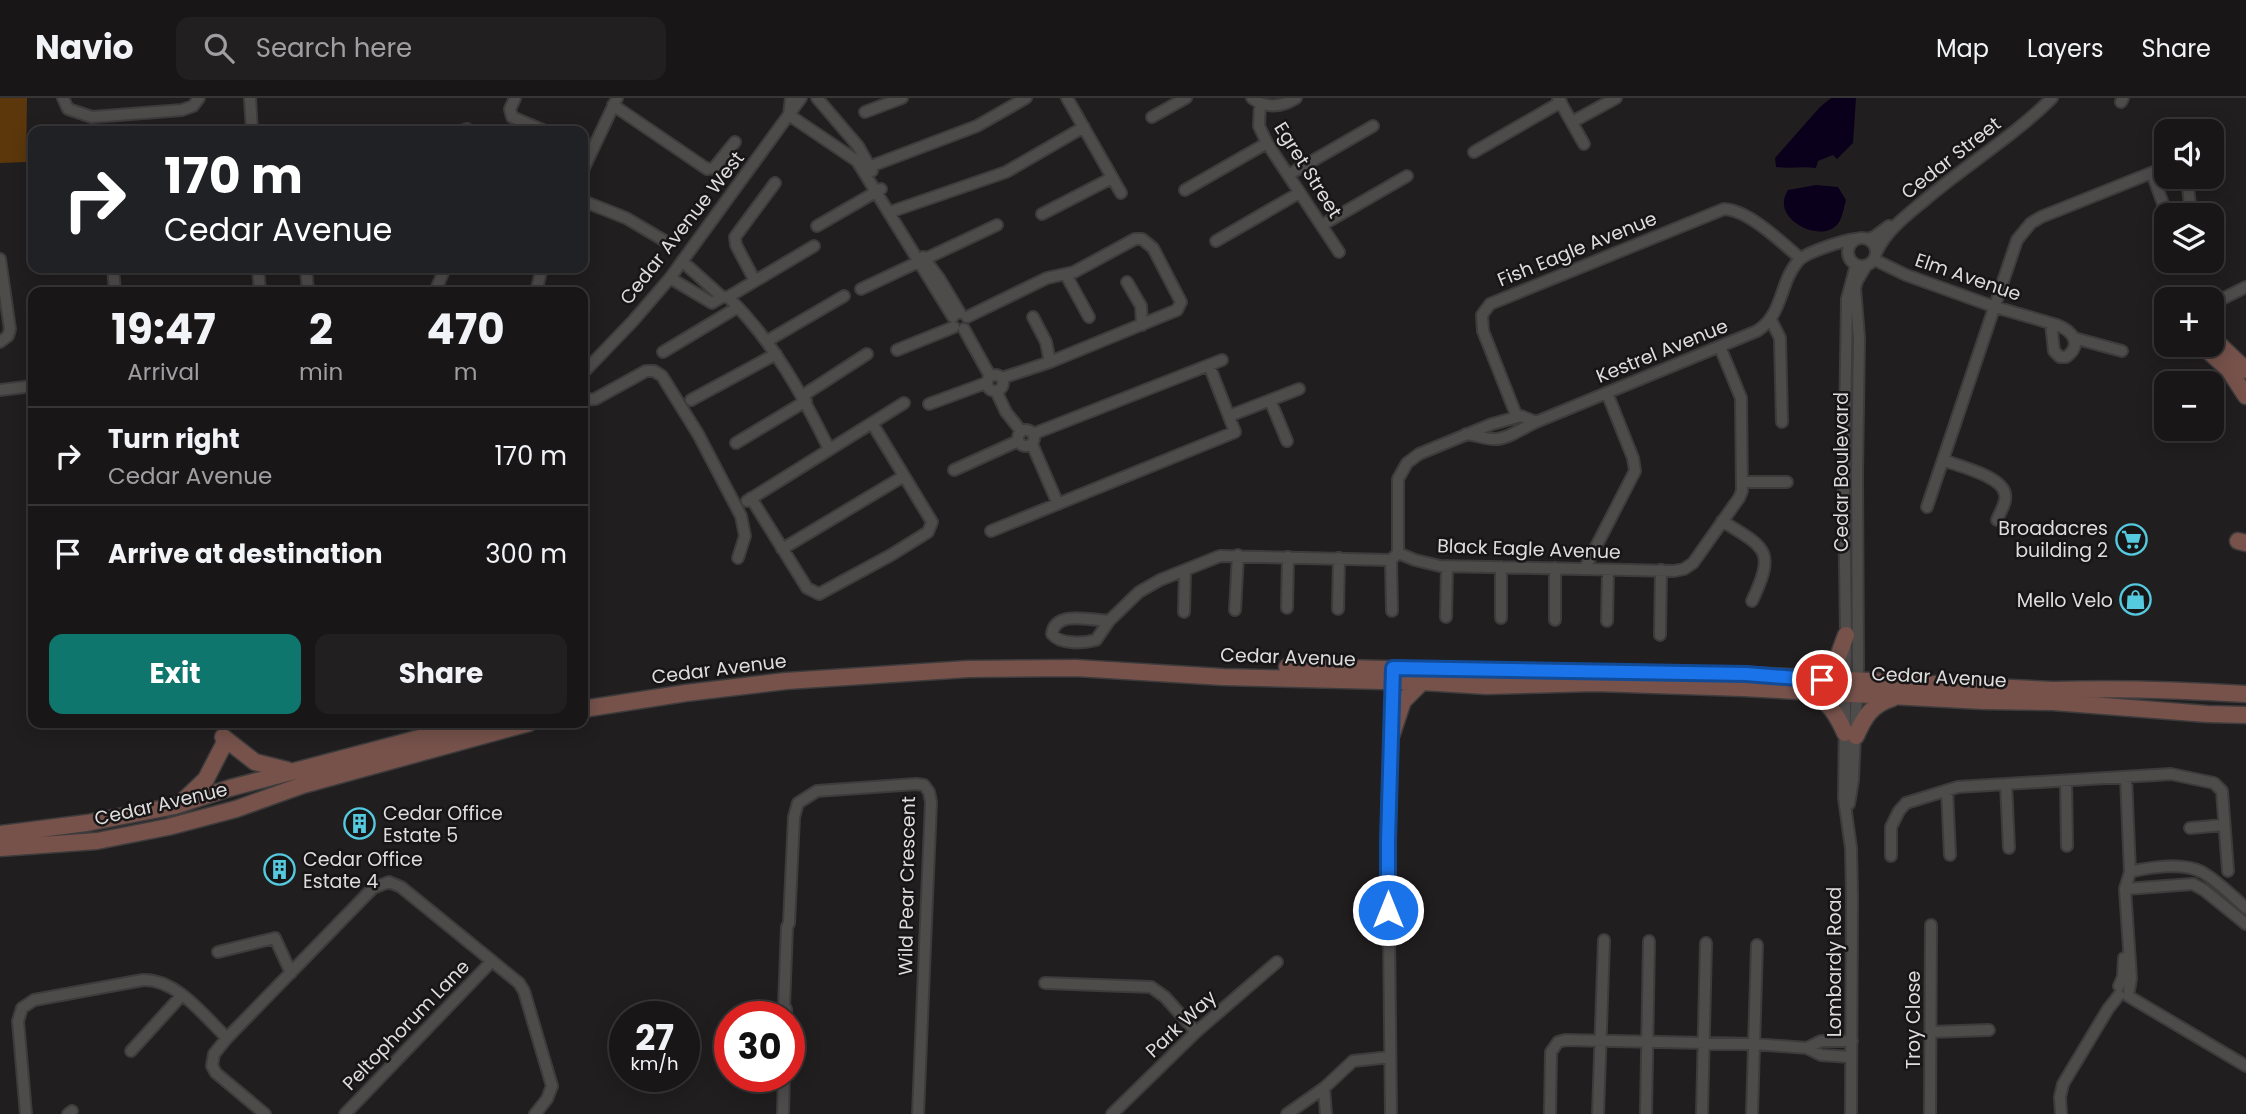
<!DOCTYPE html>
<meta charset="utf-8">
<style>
:root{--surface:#191617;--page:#221f20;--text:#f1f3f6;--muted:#9f9fa1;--line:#373536;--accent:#0f766e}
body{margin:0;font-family:Poppins,sans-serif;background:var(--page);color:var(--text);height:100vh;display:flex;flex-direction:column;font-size:26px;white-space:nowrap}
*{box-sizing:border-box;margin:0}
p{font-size:23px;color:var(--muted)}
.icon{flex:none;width:38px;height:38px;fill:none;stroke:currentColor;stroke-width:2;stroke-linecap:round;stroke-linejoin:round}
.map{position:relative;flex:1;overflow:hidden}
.drawer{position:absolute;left:28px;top:189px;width:560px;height:441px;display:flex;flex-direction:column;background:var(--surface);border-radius:14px;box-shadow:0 4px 18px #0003,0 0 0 2px var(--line)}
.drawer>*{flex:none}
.top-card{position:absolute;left:28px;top:28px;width:560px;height:147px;border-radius:14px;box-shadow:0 4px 18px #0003,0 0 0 2px var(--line);background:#202124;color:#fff;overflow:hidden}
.controls{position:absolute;left:2154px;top:21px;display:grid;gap:14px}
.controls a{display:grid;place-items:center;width:70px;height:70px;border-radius:14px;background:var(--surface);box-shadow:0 4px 18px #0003,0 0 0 2px var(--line);font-size:35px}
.speed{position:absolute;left:609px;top:903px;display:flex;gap:14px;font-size:35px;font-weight:700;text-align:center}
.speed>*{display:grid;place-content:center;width:91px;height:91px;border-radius:50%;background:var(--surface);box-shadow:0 4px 18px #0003,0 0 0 2px var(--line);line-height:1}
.speed small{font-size:18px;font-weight:400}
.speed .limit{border:10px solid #d22;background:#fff;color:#111}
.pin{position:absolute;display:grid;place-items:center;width:60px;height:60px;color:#fff;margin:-30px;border:4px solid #fff;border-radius:50%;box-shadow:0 2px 7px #0007}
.me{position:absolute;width:77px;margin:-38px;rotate:0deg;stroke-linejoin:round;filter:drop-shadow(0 0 5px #0008)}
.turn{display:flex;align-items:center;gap:24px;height:147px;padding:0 21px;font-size:32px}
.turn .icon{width:91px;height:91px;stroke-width:2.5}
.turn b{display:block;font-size:49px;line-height:60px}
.eta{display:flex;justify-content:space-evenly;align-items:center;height:119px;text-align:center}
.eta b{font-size:42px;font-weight:700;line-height:49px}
.primary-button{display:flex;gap:14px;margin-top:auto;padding:14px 21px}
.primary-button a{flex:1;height:80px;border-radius:14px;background:var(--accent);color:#fff;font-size:28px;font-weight:700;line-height:80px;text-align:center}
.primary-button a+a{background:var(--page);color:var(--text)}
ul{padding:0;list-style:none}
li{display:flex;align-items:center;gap:21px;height:98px;padding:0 21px;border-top:2px solid var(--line)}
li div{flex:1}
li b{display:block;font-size:26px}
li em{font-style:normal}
header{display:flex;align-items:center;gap:42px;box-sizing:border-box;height:98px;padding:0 35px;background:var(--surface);border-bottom:2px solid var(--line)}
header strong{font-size:33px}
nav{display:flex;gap:38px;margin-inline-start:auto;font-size:24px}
.search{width:490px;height:63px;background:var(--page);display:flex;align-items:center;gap:18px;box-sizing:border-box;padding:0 24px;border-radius:14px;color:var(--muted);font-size:26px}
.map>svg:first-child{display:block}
.green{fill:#5c370b}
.water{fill:#0b001b}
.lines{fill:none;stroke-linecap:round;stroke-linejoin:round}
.street-casing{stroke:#3d3b3c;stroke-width:14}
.secondary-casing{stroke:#3d3b3c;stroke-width:19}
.street{stroke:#4e4b4b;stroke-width:10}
.secondary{stroke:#76524b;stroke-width:16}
.route-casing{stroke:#114b97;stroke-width:18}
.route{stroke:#1a73e8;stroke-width:12}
.labels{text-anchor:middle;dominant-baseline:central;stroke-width:5;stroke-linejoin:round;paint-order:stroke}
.street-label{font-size:19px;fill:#dedddd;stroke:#181516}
.poi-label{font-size:19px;fill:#dedddd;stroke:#181516;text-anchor:end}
</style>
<header>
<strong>Navio</strong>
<div class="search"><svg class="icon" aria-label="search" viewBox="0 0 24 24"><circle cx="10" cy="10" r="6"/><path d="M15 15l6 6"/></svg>Search here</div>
<nav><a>Map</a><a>Layers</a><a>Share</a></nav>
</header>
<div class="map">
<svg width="2246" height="1016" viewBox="0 0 2246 1016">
<rect width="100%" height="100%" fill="#211e1f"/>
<path class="green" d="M0,0H27L26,64L0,65Z"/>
<path class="water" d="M1831,0H1856L1853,45L1837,61L1833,57L1818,63L1816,70C1802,68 1790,71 1776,69L1775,60L1820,9Z
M1816,87L1838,89L1846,102C1844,109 1842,122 1837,127C1821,144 1781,125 1784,103C1784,99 1786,96 1788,92Z"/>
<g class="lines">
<defs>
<path id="street" d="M63,0L68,11L92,19L182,12L193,8L199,0
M250,0L252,33
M515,0L510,11L512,19L545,33
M791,0L789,17L857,63L953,219
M817,0L858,48L872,73
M1067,0L1121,95
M1252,0C1265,11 1282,9 1296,0
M1558,0L1584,46
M2121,4L2123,0
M1260,6L1259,28L1267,45L1339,154
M613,7L707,71L714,70L735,44
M865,14L902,0
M1152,19L1186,0
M1572,24L1616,0
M462,33L467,31
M1474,54L1561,4
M866,70L977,28L1026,0
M583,72L617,0
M2152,75L2167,117
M1288,77L1373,28
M2187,79L2191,117
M1185,92L1267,45
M583,103L626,120L665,143
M893,113L1006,74L1084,29
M1042,116L1112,80
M1322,127L1407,78
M817,128L881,91
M1848 154a14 14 0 1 1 28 0a14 14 0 1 1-28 0Z
M1868,141L1874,139L1889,128
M1216,143L1299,95
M1877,153C1887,132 1907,117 1925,102C1966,67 2014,38 2052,0
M923,159L939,180L960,215
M0,161L10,231L8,238L0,244
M1875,162L1906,177L1995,209L2057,227C2073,233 2083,247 2066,259H2060L2054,253L2051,226
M682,163L722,199H728C773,243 802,296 829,351
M113,170L115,194
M258,170L260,194
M306,170L308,194
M1066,177L1089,219
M670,180L712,205L722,199
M755,183L736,147L735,139L775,85
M1127,184L1141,208L1142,227
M861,191L997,127
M435,194L445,170
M536,194L542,170
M728,199L814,148
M2212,206L2246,189
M967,219L1047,180L1074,174L1135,141H1142L1153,150L1181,204L1177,212L1050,264L1002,280
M1033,219L1046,244L1050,264
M1771,222L1780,240L1782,324
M964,231L990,278
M2074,240L2122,253
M767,243L844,198
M897,252L954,229
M663,254L738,209
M583,275L633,223L670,180L801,0
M987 285a8 8 0 1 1 16 0a8 8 0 1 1-16 0Z
M0,292L33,288
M996,293L1006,314L1021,333
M802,298L867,256
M583,302L595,301L646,273H654L662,278L698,336L741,418L745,438L738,460
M691,302L776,256
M1270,302L1287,343
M929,306L986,285
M1229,318L1299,291
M1517,319L1483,233L1482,217L1490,206L1724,111C1749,112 1782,145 1800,160
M1018 340a8 8 0 1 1 16 0a8 8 0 1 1-16 0Z
M1033,336L1222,262
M1466,336C1476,337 1485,341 1494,341C1507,342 1524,329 1536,324L1757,233C1784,216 1779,184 1799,162C1807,154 1844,142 1856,141
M736,345L806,303
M1032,346L1058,406
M1943,362C1958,368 2002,378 2005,396C2007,404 2000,414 1997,422
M954,372L1018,343
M1743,384H1787
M751,400L807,490L819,496L891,457L928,434L932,424L872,325
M747,403L904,305
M1927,409L2017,142L2031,125L2041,119L2166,69
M1722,423C1766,450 1776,452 1752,503
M991,433L1235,334L1209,267
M782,451L904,378
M1398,455L1415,462L1440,468L1674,473L1684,471L1693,465L1739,400L1742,393L1741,300L1720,249
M1398,455V381L1407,365L1419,356L1492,326L1521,318L1536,324
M1391,462L1392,513
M1555,470V522
M1585,470L1635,373L1633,360L1607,295
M1287,510L1288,459
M1338,511L1339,460
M1235,512L1238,457
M1184,514L1185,472
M1446,519L1447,468
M1501,520V469
M1109,523C1091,522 1055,512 1052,536C1060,547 1084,545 1096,542L1109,523L1139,494L1160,482L1220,458L1391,462L1398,455
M1607,523L1608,472
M1660,537L1661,472
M2126,679L2130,774L2125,791L2131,880L2129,892
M2066,683L2067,748
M2006,686L2009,750
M1947,693L1950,757
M1849,706L1853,682L1858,568L1857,375L1859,240L1855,190L1857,183L1866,168
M2190,730L2224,727
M1891,758V729L1899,713L1906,705L1958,689L2171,676L2214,685L2222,693L2228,773
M2130,774C2150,769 2183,764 2202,774C2218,783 2232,798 2246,810
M2125,791L2193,786L2204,792L2246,826
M218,854L275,840L291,875
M1045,885L1151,889L1165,899L1196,934
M2119,888L2123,879L2124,860
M2128,898L2246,968
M786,919V911L784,908L787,829L789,825L794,719L798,705L817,693L916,686L924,687L929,694L931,704L918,1016
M1930,934L1989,932
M1807,950L1821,943H1852
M131,953L182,897
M1324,990L1326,1016
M26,1016L18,923L22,910L34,902L143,882C177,881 204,918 227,940
M68,1016L72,1013
M265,1016L216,975L212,968L214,956L227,940L373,790L389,784L401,789L492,863L519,885L524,893L552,988L547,1001L535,1016
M345,1016L492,863
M783,1016L784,978
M1112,1016L1196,934L1277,864
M1287,1016L1324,990L1353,963L1390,959
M1391,1016L1388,743L1392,578
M1550,1016L1551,954L1558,944L1565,942L1754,946L1807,950L1821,957L1851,959
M1598,1016L1604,842
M1646,1016L1649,843
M1702,1016L1706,845
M1752,1016L1757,847
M1851,1016L1852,798L1851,750L1844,700L1846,537L1844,392L1847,201L1856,167
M1930,1016L1931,827
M2061,1016L2060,999L2063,986L2108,911L2119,897"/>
<path id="secondary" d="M2212,240L2246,272
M2202,247L2229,272L2246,298
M2238,443L2246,445
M1287,569L1593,575
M1661,576L1746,577L2053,592C2118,590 2182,592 2246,596
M1809,580L1836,564L1846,537
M1812,594C1829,604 1837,617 1845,635
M583,611L686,595L786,583L968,571L1076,570L1223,579L1422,584L1486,588L1595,585L1743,590L1983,603L2053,604L2207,616L2246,617
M1392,636L1403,603L1422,584
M1856,638C1864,619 1872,606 1893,600
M223,639L255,664L287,672
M183,703L206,681L223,648
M0,736L87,725L175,708L230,690L477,625
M0,750L97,743L168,729L236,711L303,687L529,625"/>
</defs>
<use href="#street" class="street-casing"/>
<use href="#secondary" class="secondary-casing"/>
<use href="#street" class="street"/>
<use href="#secondary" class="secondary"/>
</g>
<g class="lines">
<defs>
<path id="route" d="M1388,812V743L1393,570L1746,576L1822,582"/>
</defs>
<use href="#route" class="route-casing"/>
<use href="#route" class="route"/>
</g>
<defs>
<symbol id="supermarket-ring" viewBox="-11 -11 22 22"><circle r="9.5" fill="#181516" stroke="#55cadf" stroke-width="1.5"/><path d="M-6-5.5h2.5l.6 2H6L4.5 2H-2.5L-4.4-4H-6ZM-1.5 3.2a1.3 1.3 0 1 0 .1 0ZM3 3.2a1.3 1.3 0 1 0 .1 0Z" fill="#55cadf"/></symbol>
<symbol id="shop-ring" viewBox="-11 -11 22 22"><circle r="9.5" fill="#181516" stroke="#55cadf" stroke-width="1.5"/><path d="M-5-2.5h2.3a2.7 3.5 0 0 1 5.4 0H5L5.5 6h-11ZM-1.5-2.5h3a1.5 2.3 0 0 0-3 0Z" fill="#55cadf"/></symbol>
<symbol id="building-ring" viewBox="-11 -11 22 22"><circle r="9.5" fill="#181516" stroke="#55cadf" stroke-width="1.5"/><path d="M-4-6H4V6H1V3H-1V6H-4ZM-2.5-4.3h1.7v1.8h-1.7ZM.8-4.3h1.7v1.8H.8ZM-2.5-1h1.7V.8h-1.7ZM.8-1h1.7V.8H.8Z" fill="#55cadf"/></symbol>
</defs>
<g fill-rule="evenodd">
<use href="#supermarket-ring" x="2114" y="424" width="35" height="35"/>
<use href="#shop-ring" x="2118" y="484" width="35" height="35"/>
<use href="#building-ring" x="342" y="708" width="35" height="35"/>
<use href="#building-ring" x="262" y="754" width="35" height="35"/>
</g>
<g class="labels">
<g class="street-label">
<text transform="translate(1951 60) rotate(-38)">Cedar Street</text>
<text transform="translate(1308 72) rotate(58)">Egret Street</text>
<text transform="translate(682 130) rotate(-52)">Cedar Avenue West</text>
<text transform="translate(1577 151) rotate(-22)">Fish Eagle Avenue</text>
<text transform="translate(1968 179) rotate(19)">Elm Avenue</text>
<text transform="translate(1662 253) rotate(-22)">Kestrel Avenue</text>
<text transform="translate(1841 374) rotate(-90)">Cedar Boulevard</text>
<text transform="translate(1529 451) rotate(2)">Black Eagle Avenue</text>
<text transform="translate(1288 559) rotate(2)">Cedar Avenue</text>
<text transform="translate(719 571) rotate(-7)">Cedar Avenue</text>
<text transform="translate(1939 579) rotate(3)">Cedar Avenue</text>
<text transform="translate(161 706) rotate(-13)">Cedar Avenue</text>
<text transform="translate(907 788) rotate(-89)">Wild Pear Crescent</text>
<text transform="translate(1834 864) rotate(-90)">Lombardy Road</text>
<text transform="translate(1913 922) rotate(-90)">Troy Close</text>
<text transform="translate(1181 926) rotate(-43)">Park Way</text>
<text transform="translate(406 927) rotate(-46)">Peltophorum Lane</text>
</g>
<g class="poi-label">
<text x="2108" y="430">Broadacres<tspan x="2108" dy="22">building 2</tspan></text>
<text x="2113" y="502">Mello Velo</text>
<text x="383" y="715" text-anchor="start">Cedar Office<tspan x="383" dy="22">Estate 5</tspan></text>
<text x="303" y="761" text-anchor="start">Cedar Office<tspan x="303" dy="22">Estate 4</tspan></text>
</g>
</g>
</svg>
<div class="controls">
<a><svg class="icon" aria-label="sound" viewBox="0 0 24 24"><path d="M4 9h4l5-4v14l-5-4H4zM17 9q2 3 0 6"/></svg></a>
<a><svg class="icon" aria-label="layers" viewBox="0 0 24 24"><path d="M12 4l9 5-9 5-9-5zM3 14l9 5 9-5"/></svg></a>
<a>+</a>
<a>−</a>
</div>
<div class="speed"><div>27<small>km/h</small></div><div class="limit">30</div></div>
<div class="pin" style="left:1822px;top:582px;background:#d93025"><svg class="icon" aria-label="arrive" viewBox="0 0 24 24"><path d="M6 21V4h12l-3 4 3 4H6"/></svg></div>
<svg class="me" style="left:1388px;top:812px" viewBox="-20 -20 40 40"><circle r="17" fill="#1a73e8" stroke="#fff" stroke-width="3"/><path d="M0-11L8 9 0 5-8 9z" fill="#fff"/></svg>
<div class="top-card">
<div class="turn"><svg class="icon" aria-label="right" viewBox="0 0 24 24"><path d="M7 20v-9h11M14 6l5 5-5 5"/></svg><div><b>170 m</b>Cedar Avenue</div></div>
</div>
<section class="drawer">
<div class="eta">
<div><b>19:47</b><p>Arrival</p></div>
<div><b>2</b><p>min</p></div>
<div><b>470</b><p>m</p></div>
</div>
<ul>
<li><svg class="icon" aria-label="right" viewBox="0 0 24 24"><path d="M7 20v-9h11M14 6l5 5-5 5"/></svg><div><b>Turn right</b><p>Cedar Avenue</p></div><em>170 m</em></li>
<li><svg class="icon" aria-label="arrive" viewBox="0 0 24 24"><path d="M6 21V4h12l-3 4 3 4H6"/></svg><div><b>Arrive at destination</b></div><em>300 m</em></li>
</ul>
<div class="primary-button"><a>Exit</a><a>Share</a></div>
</section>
</div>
